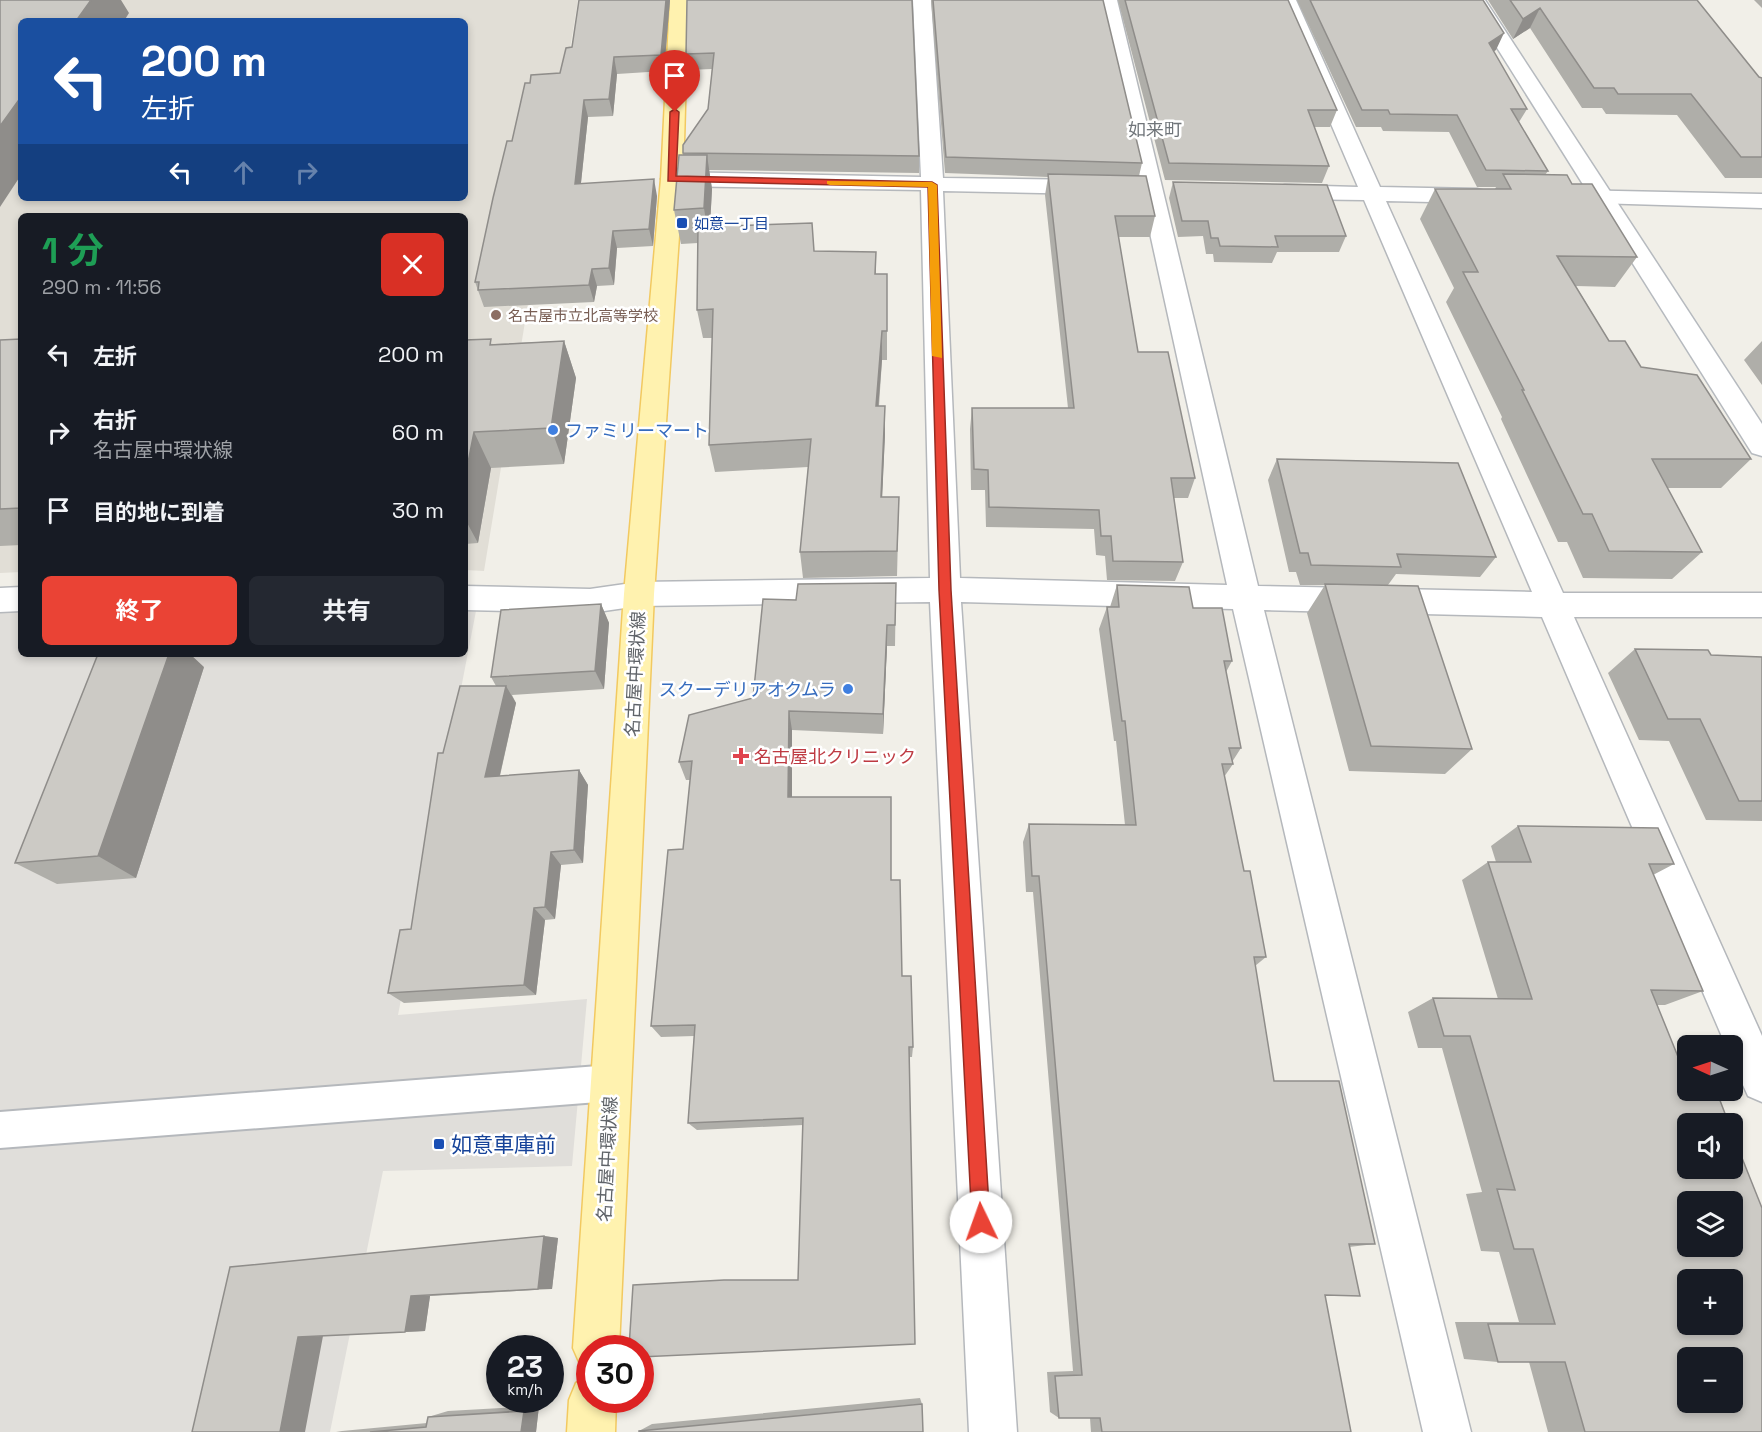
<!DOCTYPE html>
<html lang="ja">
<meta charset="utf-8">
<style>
:root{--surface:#171b24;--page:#242831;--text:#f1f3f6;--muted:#9ea1a6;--accent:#ea4335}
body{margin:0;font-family:"Space Grotesk","Noto Sans JP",sans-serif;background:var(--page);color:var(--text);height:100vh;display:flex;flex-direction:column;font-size:22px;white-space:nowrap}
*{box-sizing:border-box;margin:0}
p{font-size:20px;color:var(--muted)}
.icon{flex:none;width:33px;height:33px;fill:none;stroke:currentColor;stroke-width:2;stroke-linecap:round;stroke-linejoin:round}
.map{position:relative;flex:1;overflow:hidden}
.side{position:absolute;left:18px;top:213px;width:450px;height:444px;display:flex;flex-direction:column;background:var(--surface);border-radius:9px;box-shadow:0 3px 9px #0003}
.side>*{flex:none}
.banner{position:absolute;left:18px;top:18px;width:450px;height:183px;border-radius:9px;box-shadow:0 3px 9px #0003;background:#1a4fa0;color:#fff;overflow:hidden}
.needle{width:39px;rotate:273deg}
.tools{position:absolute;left:1677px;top:1035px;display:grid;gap:12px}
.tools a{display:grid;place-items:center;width:66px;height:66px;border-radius:9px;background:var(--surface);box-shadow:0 3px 9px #0003;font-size:30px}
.speed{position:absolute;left:486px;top:1335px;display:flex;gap:12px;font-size:30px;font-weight:700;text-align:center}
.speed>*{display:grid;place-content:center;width:78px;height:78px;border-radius:50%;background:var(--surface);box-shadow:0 3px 9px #0003;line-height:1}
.speed small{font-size:15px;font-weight:400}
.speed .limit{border:9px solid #d22;background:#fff;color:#111}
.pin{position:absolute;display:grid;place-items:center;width:51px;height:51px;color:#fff;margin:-62px -26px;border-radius:50% 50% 50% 0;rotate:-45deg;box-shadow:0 0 6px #0007}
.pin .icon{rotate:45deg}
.me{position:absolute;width:66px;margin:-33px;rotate:357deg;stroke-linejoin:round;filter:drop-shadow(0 0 4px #0008)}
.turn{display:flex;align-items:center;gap:21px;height:126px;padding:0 24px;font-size:27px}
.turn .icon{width:78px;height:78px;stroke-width:2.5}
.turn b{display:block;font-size:42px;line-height:51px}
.lanes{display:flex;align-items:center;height:57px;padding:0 24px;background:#0003;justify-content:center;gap:30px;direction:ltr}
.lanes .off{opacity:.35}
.round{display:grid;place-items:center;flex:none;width:63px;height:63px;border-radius:9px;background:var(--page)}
.head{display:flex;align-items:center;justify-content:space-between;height:102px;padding:0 24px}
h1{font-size:36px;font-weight:700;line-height:45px;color:#1e9e55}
.button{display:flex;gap:12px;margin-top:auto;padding:12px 24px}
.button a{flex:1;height:69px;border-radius:9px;background:var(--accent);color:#fff;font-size:24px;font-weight:700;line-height:69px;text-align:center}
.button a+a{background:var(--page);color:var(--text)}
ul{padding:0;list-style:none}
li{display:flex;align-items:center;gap:18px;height:78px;padding:0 24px}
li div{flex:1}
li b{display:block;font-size:22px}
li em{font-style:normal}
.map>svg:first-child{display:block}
.industrial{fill:#e0deda}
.education{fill:#e1ded6;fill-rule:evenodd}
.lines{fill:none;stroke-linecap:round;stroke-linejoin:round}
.lane-casing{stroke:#b5b8bc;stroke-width:4}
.street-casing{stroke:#b5b8bc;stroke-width:3}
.secondary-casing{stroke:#b6babf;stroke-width:3}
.primary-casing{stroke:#f2c960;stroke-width:3}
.lane{fill:#fff;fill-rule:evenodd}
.street{fill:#fff;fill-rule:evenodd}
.secondary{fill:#fff;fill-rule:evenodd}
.primary{fill:#fff2af;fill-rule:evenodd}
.wall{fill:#afaea9}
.shaded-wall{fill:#8f8d8a}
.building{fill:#cccac5;stroke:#8f8d8a;stroke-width:1.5;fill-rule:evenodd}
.route{fill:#ea4335;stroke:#982c22;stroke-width:1.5}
.slow{fill:#f59e0b}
.transit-dot{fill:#1a4fb4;stroke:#fff;stroke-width:2}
.education-dot{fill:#8d6e63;stroke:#fff;stroke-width:2}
.shop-dot{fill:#3f7fe0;stroke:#fff;stroke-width:2}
.health-dot{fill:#e0444e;stroke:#fff;stroke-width:2}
.labels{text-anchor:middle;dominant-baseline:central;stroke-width:5;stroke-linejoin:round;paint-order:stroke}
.far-transit-label{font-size:15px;fill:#164399;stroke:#fff;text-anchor:start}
.far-education-label{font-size:15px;fill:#785e54;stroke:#fff;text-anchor:start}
.far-quarter-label{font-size:18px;fill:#70757a;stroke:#fff}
.shop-label{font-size:18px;fill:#366cbe;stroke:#fff;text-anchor:start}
.street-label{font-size:18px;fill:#5f6368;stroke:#fff}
.health-label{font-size:18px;fill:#be3a42;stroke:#fff;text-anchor:start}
.near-transit-label{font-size:21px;fill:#164399;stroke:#fff;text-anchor:start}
</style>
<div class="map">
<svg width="1762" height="1432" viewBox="0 0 1762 1432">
<rect width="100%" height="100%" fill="#f1efe8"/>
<path class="industrial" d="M21,611V654H465V611H476L398,1015L587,999L572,1166L383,1171L330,1432H0V612Z"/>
<path class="education" d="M0,0H578L484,571L465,570V216H21V572L0,573ZM21,21H465V198H21Z"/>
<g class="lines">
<defs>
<path id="lane" d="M611,1065L623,1071L629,1083L623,1095L611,1101L0,1148V1112Z"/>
<path id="street" d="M913,0H931L943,178L1090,180L1098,182L1101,187L1098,192L1090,194L943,191L960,578L1227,585L1099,0H1117L1258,586L1532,592L1364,200L1285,199L1277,197L1274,192L1277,187L1285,185L1358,187L1278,0H1296L1380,187L1477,189L1485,191L1488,196L1485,201L1477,203L1386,201L1563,593H1762V617H1574L1762,1036V1102L1748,1096L1732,1061V1046H1726L1542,617L1264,610L1471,1432H1423L1233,609L961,602L1017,1432H969L930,602L639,606L590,613L465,610V586L590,589L639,582L930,578L921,190L672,186L664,184L661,179L664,174L672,172L921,177Z
M1570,190L1762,194V208L1562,202L1559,197L1562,192Z
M21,587V611L0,612V588Z"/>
<path id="secondary" d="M1467,0H1485L1762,424V456L1752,453Z"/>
<path id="primary" d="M670,0H688L683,179L654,594L619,1348H590V1368L580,1364L573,1348L624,594L661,179Z
M590,1378V1400H616L615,1432H567L569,1400L576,1383Z"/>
</defs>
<use href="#lane" class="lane-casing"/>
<use href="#street" class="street-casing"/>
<use href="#secondary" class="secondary-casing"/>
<use href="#primary" class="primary-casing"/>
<use href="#lane" class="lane"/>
<use href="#street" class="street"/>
<use href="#secondary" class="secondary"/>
<use href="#primary" class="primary"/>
</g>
<path class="wall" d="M670,0L664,71L617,74L613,116L588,117L581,183L657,196L653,246L617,248L614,285L597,286L594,302L484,307L475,282L512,141L530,83L560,73L572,47Z
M687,0L919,156V173L709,170L712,189L710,227L814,251L876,252V274H887V360H882L879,406L885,434L882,497H899L897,576L803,578L800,552L808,467L715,472L709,445L712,338H703L697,310L698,243L681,244L674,210L683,155V145L708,109L712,69L688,70L686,54Z
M931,0H1103L1142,163L1139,176L1155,216L1150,237H1118L1138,352L1195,478L1188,498H1174L1183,562L1175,581L1107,580L1105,556L1096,555L1094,529L986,527L985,490H971L970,429L972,408H1068L1045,195L1048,177L945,173Z
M1118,0H1288L1337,110L1330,127H1314L1329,166L1322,183L1165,180Z
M1297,0H1483L1496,50L1493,51L1527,109L1519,122L1548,171L1545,175L1572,184L1637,257L1615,287L1576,286L1609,341L1751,459L1721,488H1667L1702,552L1672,579L1583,578L1567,542H1558L1501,419L1502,417L1446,302L1454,288L1420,219L1435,189H1495L1496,187H1477L1449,132L1383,131L1381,127H1356Z
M1488,0H1697L1759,77L1762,78V178H1725L1677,115L1606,114L1602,108H1582L1530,28L1513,39Z
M1754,0H1762V8Z
M1173,182L1346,236L1339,252H1277L1272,263L1214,262L1213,254H1206L1203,236L1178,237L1169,198Z
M21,339V545L0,546V340Z
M465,340L493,344L564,341L576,378L564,464L491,468L478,543L465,544Z
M1762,341V385L1744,360Z
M1277,459L1496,557L1480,577L1396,574L1388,585L1472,749L1445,774L1349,771L1307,613L1325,585H1300L1296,572H1289L1268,480Z
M896,583L895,646H887L883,734L792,730V797L891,880L902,976L913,1047L912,1057H909L798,1280L803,1125L697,1130L688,1123L694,1036L661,1037L651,1026L683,849L690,780H686L679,762L753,698L796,600Z
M1117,585L1193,608L1232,661L1226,672L1241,748L1232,762L1233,764L1224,777L1244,871L1266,957L1255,966L1274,1081L1375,1244L1349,1247L1360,1296H1325L1351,1432H1091L1090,1418H1059L1050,1412L1047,1372L1073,1371L1033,892H1026L1023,842L1029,824L1125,825L1116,741H1114L1099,629L1107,607H1110Z
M601,604L609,623L604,689L512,695L516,703L500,776L579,770L588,785L583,863L561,865L555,919L545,920L536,995L404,1003L388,993L411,929L443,753L496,686L491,677Z
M1635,649L1711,655L1762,657V821L1706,820L1669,741L1639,740L1608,673Z
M204,667L136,878L57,884L15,863Z
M1518,826L1674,864L1653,875L1703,991L1665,1005H1657L1762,1432H1548L1529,1362H1498L1464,1359L1455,1322H1519L1499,1252L1481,1251L1466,1194L1482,1192L1442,1048H1418L1408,1012L1433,998L1498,999L1462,880L1488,862H1496L1491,846Z
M544,1236L558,1238L552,1289L430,1296L425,1331L322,1336L230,1267Z
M920,1398L922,1404L639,1431L652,1424Z
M539,1406L536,1432H336L342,1431L427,1423L428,1417L448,1411Z"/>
<path class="shaded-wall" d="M91,0H121L129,13L124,21H76Z
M666,0H670L664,71L661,55Z
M1540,8L1530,28L1513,39L1523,19Z
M1504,33L1496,50L1481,59L1489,43Z
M614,57L617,74L613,116L609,99Z
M21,97V175L0,207V126Z
M584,100L588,117L579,201L575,184Z
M707,155L712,189L709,242L704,208Z
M654,179L657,196L653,246L649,229Z
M613,231L617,248L614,285L609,268Z
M592,269L597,286L594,302L589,285Z
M882,331V360L876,434V406Z
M564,341L576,378L564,464L551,428Z
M885,406V434L881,523V497Z
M474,432L491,468L478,543L465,519V478Z
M601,604L609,623L604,689L595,671Z
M887,625V646L883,734V714Z
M169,654H190L204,667L136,878L98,856Z
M506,686L516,703L496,792L485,777Z
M789,711L792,730V814L788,797Z
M579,770L588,785L583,863L574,850Z
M551,852L561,865L555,919L545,907Z
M534,908L545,920L536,995L524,985Z
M544,1236L558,1238L552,1289H538Z
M411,1296H430L425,1331L405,1332Z
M323,1336L305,1432H280L298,1337Z
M539,1406L536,1432H521L524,1411Z"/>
<path class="building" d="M0,0H91L76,21H21V97L0,126Z
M579,0H666L661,55L614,57L609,99L584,100L575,184L654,179L649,229L613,231L609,268L592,269L589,285L478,290L479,282H475L493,198L507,141H512L525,83H530L531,75L560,73L566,48L572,47Z
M687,0H912L919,156L683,153V145L708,109L714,53L686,54Z
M933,0H1103L1142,163L946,157Z
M1125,0H1288L1337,110H1308L1329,166L1169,163Z
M1310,0H1483L1504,33L1489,43L1527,109H1511L1548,171L1486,170L1457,115L1390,114L1388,110H1362Z
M1510,0H1697L1759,77L1762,78V157H1741L1691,94H1618L1614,88H1594L1540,8L1523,19Z
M679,155H707L704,208L674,210Z
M1048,174L1146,176L1155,216H1115L1138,352H1168L1195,478H1171L1183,562L1113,561L1111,536H1101L1099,510L989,507L988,470L974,469L972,408H1074Z
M1503,174L1567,175L1572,184H1592L1637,257L1557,256L1609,341H1625L1641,367L1697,375L1751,459H1652L1702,552L1609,551L1592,514H1583L1522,390H1524L1463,272H1478L1435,189H1511Z
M1173,182L1327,185L1346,236H1275L1278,247L1220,246L1218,238H1211L1208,221H1182Z
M812,223L814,251L876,252L875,274H887V331H882L876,406H885L881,497H899L897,551L800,552L811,439L709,445L713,309L697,310L698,227Z
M21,339V508L0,509V340Z
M491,339L490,345L564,341L551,428L474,432L465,478V340Z
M1277,459L1458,463L1496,557L1397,554L1401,567L1311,565L1308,553H1300Z
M896,583L895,625H887L883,714L789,711L788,797H891V880H900L902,976H911L913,1047H909L915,1344L640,1357V1348H629L633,1285L724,1280H798L803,1118L688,1123L695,1025L651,1026L668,850L683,849L692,761L679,762L689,715L753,698L763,599L796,600L798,584Z
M1325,584L1418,586L1472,749L1371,746Z
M1117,585L1189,587L1193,608H1222L1232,661H1224L1241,748H1229L1233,764H1222L1244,871H1250L1266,957H1254L1274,1081H1339L1375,1244H1349L1360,1296L1325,1295L1351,1432H1102L1100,1418H1059L1055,1376L1082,1375L1039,876H1032L1029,824L1136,825L1125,721H1122L1107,607H1119Z
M601,604L595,671L491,677L501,610Z
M1635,649L1708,650L1711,655L1762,657V801H1739L1700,719H1668Z
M98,654H169L98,856L15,863Z
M460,686H506L485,777L579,770L574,850L551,852L545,907L534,908L524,985L388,993L400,930L411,929L438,753H443Z
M1518,826L1658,828L1674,864H1649L1703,991L1651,990L1683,1069H1688V1090H1716L1729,1124H1688V1168H1732V1133L1762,1208V1432H1585L1565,1362H1498L1488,1324H1555L1533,1249H1514L1497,1189L1515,1190L1470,1036H1444L1433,998L1532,999L1488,862H1531ZM1688,1202H1732V1246H1688ZM1688,1280H1732V1324H1688ZM1688,1358H1732V1402H1688Z
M544,1236L538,1289L411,1296L405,1332L298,1337L280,1432H192L230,1267Z
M922,1404L923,1432H639V1431Z
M524,1411L521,1432H370L426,1427L428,1417Z"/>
<path class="route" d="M675,109L679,112L676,176L932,182L937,185L951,590L990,1222L987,1228L981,1231L974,1228L972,1222L939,590L928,187L668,181L670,112Z"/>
<path class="slow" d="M827,181L932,182L937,185L942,358L932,356L928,187L830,185L827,184Z"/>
<g class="transit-dot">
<rect x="676" y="217" width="12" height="12" rx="3"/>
<rect x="433" y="1138" width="12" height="12" rx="3"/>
</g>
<circle class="education-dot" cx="496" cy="315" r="6"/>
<g class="shop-dot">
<circle cx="553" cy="430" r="6"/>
<circle cx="848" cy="689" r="6"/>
</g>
<path class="health-dot" d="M738 747h6v6h6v6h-6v6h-6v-6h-6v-6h6z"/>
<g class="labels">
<g class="far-transit-label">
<text x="694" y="223">如意一丁目</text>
</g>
<g class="far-education-label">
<text x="508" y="315">名古屋市立北高等学校</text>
</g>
<g class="far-quarter-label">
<text x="1155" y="129">如来町</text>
</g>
<g class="shop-label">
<text x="565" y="430">ファミリーマート</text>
<text x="836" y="689" text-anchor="end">スクーデリアオクムラ</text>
</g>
<g class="street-label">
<text transform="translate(635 674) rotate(-87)">名古屋中環状線</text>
<text transform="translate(607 1159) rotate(-87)">名古屋中環状線</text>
</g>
<g class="health-label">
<text x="754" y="756">名古屋北クリニック</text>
</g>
<g class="near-transit-label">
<text x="451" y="1144">如意車庫前</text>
</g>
</g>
</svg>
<div class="tools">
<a><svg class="needle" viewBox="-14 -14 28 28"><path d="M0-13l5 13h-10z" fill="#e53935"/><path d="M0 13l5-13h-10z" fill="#9ea1a6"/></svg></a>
<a><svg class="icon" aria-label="sound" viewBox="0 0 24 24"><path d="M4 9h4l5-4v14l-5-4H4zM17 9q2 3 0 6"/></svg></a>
<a><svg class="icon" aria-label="layers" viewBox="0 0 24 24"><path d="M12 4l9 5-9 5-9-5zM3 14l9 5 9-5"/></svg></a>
<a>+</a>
<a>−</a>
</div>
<div class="speed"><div>23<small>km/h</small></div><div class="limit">30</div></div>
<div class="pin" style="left:675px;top:112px;background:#d93025"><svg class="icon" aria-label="arrive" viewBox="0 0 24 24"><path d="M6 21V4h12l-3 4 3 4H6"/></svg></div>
<svg class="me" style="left:981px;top:1222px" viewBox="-20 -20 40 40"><circle r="19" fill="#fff"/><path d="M0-13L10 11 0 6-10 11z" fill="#ea4335"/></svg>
<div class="banner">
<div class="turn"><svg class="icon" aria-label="left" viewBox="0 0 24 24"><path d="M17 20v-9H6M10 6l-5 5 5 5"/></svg><div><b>200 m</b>左折</div></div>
<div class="lanes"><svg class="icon" aria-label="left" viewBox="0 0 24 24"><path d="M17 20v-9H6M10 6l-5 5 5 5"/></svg><svg class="icon off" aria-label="ahead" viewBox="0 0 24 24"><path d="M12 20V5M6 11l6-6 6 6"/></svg><svg class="icon off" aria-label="right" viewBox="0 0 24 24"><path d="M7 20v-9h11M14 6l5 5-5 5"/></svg></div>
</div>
<section class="side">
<div class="head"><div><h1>1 分</h1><p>290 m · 11:56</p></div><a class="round" style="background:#d93025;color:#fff"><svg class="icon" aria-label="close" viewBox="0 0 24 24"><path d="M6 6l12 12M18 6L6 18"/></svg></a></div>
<ul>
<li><svg class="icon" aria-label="left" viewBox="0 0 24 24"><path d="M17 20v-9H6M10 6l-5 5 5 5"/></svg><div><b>左折</b></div><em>200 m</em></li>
<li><svg class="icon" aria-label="right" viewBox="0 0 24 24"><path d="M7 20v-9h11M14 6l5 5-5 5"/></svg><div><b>右折</b><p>名古屋中環状線</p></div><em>60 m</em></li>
<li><svg class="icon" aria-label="arrive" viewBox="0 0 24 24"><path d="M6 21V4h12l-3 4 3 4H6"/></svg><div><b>目的地に到着</b></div><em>30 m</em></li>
</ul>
<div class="button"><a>終了</a><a>共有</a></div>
</section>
</div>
